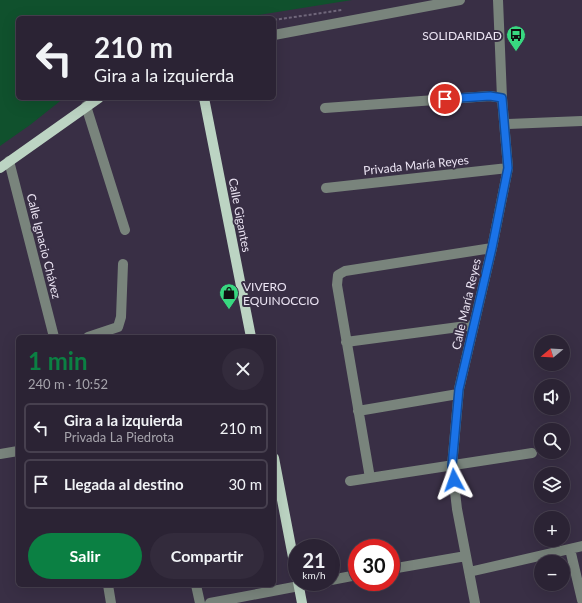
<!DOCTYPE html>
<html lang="es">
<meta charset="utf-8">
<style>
:root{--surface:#2b2334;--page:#332b3c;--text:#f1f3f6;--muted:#a6a4ac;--line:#47404f;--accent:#0b8043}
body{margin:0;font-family:Lato,sans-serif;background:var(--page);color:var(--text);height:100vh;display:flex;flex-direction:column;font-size:15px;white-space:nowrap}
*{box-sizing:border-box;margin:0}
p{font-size:13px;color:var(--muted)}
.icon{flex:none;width:22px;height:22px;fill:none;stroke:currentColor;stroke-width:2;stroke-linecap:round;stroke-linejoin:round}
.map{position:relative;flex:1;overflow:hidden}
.sheet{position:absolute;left:16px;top:335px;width:260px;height:252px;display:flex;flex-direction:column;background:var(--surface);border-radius:6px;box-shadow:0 4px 16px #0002,0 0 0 1px var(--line)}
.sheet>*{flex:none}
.guide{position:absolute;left:16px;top:16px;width:260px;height:84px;border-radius:6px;box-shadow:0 4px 16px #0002,0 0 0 1px var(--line);background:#2b2334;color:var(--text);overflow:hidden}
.needle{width:26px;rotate:252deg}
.controls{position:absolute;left:534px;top:335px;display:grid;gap:8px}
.controls a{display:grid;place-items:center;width:36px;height:36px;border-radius:50%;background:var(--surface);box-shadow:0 4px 16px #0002,0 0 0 1px var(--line);font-size:20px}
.speed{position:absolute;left:288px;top:539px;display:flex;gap:8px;font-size:20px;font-weight:700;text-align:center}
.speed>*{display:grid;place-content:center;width:52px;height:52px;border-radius:50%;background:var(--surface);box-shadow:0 4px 16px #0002,0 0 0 1px var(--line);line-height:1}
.speed small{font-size:10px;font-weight:400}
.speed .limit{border:6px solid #d22;background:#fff;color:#111}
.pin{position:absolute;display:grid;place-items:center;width:34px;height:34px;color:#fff;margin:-17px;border:2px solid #fff;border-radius:50%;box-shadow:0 1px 4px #0007}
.me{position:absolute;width:44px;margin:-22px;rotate:356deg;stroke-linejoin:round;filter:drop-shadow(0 0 3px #0008)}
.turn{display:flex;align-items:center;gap:14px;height:84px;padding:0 12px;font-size:18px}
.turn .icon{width:52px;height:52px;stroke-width:2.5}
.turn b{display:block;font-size:28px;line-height:34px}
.round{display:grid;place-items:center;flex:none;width:42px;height:42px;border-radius:21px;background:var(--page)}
.summary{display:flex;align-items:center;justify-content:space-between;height:68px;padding:0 12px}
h1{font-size:24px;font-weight:700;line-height:30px;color:var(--accent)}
.button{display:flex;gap:8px;margin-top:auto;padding:8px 12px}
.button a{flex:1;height:46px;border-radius:24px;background:var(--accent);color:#fff;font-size:16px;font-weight:700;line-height:46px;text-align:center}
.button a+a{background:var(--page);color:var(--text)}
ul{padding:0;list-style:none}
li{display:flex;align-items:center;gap:12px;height:50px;margin:0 8px 6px;padding:0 4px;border:2px solid var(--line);border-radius:6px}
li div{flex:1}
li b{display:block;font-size:15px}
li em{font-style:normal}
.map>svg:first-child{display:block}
.green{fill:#10512d}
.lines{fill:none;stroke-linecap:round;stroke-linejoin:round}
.path{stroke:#70677b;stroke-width:2;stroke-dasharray:3 2;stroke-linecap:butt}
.minor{stroke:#79847c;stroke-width:10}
.major{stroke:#bcd4c3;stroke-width:10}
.route-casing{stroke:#114b97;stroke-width:10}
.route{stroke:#1a73e8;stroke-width:7}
.labels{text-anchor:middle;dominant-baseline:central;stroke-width:4;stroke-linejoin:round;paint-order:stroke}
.poi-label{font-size:12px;fill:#ebe4f3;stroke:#392f45;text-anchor:end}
.street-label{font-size:12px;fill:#ebe4f3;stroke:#392f45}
</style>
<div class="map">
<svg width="582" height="603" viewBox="0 0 582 603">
<rect width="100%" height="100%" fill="#392f45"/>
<path class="green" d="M0,0H352L240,18H18V98H64L30,125L0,146Z"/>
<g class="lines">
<path class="path" d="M274,20L342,10"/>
<path class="minor" d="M274,35L460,0
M86,106L125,230
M325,108L490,96L502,98
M505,124L582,121
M9,161L54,337
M326,188L508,168
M88,337L118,327L121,317L123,264
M346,342L474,325
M358,411L458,394
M0,454L18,451
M370,478L337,285L338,275L345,271L492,248
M350,481L532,453
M570,549L582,600
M391,569L466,556
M469,572L582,546
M331,580L357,575
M108,585L111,603
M196,585L200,603
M210,603L320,582
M475,603L457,509L452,466L459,389L492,248L508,168L502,98L498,0"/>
<path class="major" d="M204,98L251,337
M0,168L99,98
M274,458L297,578
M298,582L302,603"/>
</g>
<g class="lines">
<defs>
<path id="route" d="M445,99L490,96L502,98L508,168L492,248L459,389L452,466L454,480"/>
</defs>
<use href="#route" class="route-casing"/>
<use href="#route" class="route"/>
</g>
<defs>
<symbol id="bus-pin" viewBox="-11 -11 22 30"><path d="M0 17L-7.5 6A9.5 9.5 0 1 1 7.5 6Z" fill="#38d880" stroke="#392f45"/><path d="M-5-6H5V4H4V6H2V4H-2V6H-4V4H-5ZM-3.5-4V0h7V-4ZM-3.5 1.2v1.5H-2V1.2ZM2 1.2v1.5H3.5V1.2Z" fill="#111"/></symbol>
<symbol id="shop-pin" viewBox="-11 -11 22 30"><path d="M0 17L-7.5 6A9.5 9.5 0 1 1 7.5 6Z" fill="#38d880" stroke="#392f45"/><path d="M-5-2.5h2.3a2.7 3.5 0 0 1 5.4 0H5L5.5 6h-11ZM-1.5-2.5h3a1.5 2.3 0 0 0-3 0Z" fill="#111"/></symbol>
</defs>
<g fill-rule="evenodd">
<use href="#bus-pin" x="505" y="24" width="22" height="30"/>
<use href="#shop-pin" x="218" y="282" width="22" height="30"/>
</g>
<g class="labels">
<g class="poi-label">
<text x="502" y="35">SOLIDARIDAD</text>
<text x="243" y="286" text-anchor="start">VIVERO<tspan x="243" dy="14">EQUINOCCIO</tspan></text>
</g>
<g class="street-label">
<text transform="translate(416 165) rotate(-6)">Privada María Reyes</text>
<text transform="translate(240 215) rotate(79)">Calle Gigantes</text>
<text transform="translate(44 246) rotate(76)">Calle Ignacio Chávez</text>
<text transform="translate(466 304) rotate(-77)">Calle María Reyes</text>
</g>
</g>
</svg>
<div class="controls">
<a><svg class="needle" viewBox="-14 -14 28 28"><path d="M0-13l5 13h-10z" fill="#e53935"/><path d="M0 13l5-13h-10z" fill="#a6a4ac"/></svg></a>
<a><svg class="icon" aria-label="sound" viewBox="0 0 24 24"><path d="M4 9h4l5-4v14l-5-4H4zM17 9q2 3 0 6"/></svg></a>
<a><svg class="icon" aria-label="search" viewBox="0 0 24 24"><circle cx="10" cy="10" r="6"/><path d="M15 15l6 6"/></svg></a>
<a><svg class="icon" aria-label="layers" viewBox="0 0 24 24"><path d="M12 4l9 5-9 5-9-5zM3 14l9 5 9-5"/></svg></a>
<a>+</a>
<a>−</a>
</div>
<div class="speed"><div>21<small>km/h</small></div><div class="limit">30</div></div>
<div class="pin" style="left:445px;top:99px;background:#d93025"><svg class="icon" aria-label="arrive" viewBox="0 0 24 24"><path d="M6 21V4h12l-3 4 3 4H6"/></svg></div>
<svg class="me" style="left:454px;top:480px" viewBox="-20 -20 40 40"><path d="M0-17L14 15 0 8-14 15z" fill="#1a73e8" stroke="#fff" stroke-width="4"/></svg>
<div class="guide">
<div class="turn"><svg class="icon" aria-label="left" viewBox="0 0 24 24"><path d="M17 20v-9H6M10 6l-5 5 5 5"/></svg><div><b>210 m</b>Gira a la izquierda</div></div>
</div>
<section class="sheet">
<div class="summary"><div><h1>1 min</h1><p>240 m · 10:52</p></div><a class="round"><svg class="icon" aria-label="close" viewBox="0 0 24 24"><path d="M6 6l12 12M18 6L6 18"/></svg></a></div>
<ul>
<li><svg class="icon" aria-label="left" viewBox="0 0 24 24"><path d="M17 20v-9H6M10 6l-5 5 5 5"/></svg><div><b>Gira a la izquierda</b><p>Privada La Piedrota</p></div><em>210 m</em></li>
<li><svg class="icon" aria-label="arrive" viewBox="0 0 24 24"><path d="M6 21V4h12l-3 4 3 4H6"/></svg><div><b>Llegada al destino</b></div><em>30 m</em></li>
</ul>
<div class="button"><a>Salir</a><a>Compartir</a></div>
</section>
</div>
